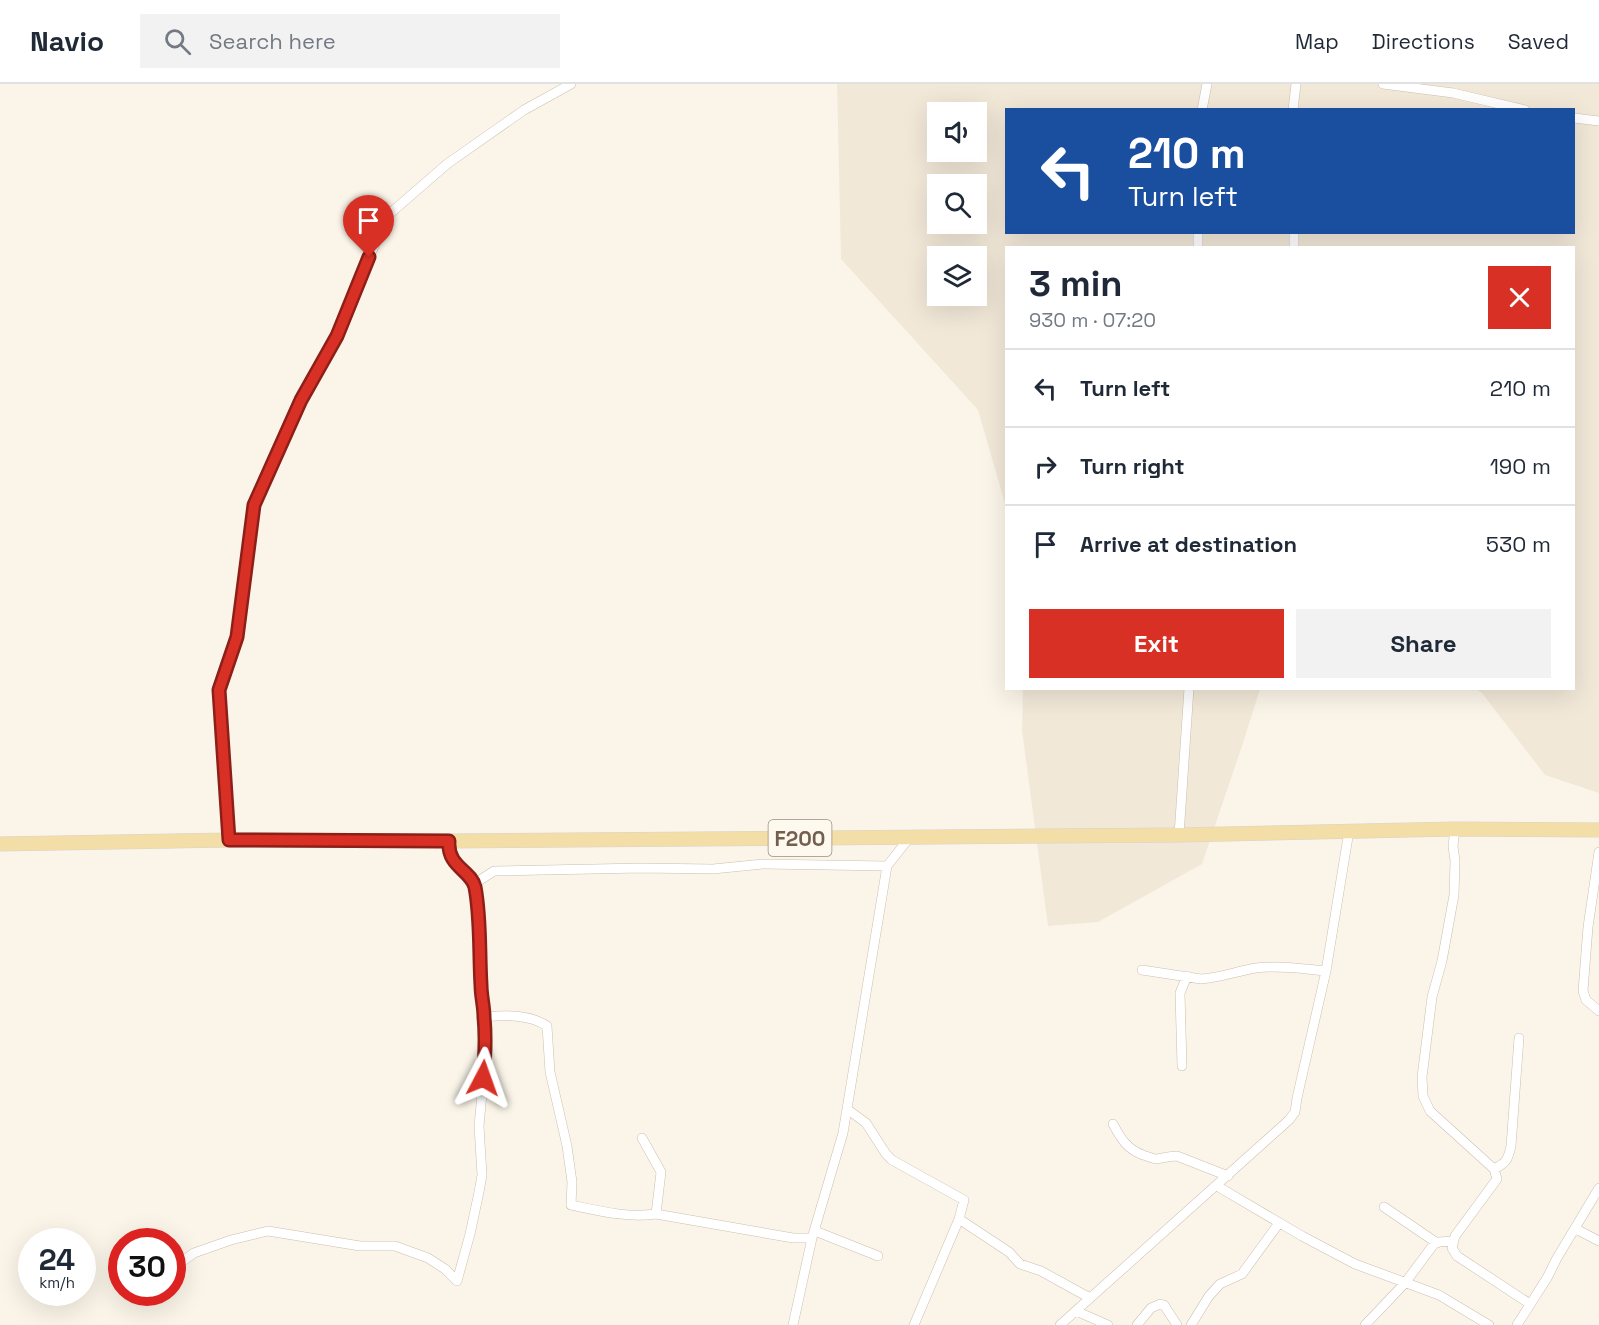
<!DOCTYPE html>
<meta charset="utf-8">
<style>
:root{--surface:#fff;--page:#f2f2f3;--text:#1f2937;--muted:#747a83;--line:#e0e1e3;--accent:#d93025}
body{margin:0;font-family:"Space Grotesk",sans-serif;background:var(--page);color:var(--text);height:100vh;display:flex;flex-direction:column;font-size:22px;white-space:nowrap}
*{box-sizing:border-box;margin:0}
p{font-size:20px;color:var(--muted)}
.icon{flex:none;width:33px;height:33px;fill:none;stroke:currentColor;stroke-width:2;stroke-linecap:round;stroke-linejoin:round}
.map{position:relative;flex:1;overflow:hidden}
.details{position:absolute;left:1005px;top:162px;width:570px;height:444px;display:flex;flex-direction:column;background:var(--surface);border-radius:0px;box-shadow:0 6px 24px #0002}
.details>*{flex:none}
.banner{position:absolute;left:1005px;top:24px;width:570px;height:126px;border-radius:0px;box-shadow:0 6px 24px #0002;background:#1a4fa0;color:#fff;overflow:hidden}
.fabs{position:absolute;left:927px;top:18px;display:grid;gap:12px}
.fabs a{display:grid;place-items:center;width:60px;height:60px;border-radius:0px;background:var(--surface);box-shadow:0 6px 24px #0002;font-size:30px}
.speed{position:absolute;left:18px;top:1144px;display:flex;gap:12px;font-size:30px;font-weight:700;text-align:center}
.speed>*{display:grid;place-content:center;width:78px;height:78px;border-radius:50%;background:var(--surface);box-shadow:0 6px 24px #0002;line-height:1}
.speed small{font-size:15px;font-weight:400}
.speed .limit{border:9px solid #d22;background:#fff;color:#111}
.pin{position:absolute;display:grid;place-items:center;width:51px;height:51px;color:#fff;margin:-62px -26px;border-radius:50% 50% 50% 0;rotate:-45deg;box-shadow:0 0 6px #0007}
.pin .icon{rotate:45deg}
.me{position:absolute;width:66px;margin:-33px;rotate:4deg;stroke-linejoin:round;filter:drop-shadow(0 0 4px #0008)}
.turn{display:flex;align-items:center;gap:21px;height:126px;padding:0 24px;font-size:27px}
.turn .icon{width:78px;height:78px;stroke-width:2.5}
.turn b{display:block;font-size:42px;line-height:51px}
.round{display:grid;place-items:center;flex:none;width:63px;height:63px;border-radius:0px;background:var(--page)}
.overview{display:flex;align-items:center;justify-content:space-between;height:102px;padding:0 24px}
h1{font-size:36px;font-weight:700;line-height:45px}
.button{display:flex;gap:12px;margin-top:auto;padding:12px 24px}
.button a{flex:1;height:69px;border-radius:0px;background:var(--accent);color:#fff;font-size:24px;font-weight:700;line-height:69px;text-align:center}
.button a+a{background:var(--page);color:var(--text)}
ul{padding:0;list-style:none}
li{display:flex;align-items:center;gap:18px;height:78px;padding:0 24px;border-top:2px solid var(--line)}
li div{flex:1}
li b{display:block;font-size:22px}
li em{font-style:normal}
header{display:flex;align-items:center;gap:36px;box-sizing:border-box;height:84px;padding:0 30px;background:var(--surface);border-bottom:2px solid var(--line)}
header strong{font-size:28px}
nav{display:flex;gap:33px;margin-inline-start:auto;font-size:21px}
.search{width:420px;height:54px;background:var(--page);display:flex;align-items:center;gap:15px;box-sizing:border-box;padding:0 21px;border-radius:0px;color:var(--muted);font-size:22px}
.map>svg:first-child{display:block}
.residential{fill:#f2e8d8;fill-rule:evenodd}
.lines{fill:none;stroke-linecap:round;stroke-linejoin:round}
.street-casing{stroke:#ccbeaf;stroke-width:10}
.primary-casing{stroke:#d8d2ce;stroke-width:15}
.street{stroke:#fff;stroke-width:9}
.primary{stroke:#f3dea7;stroke-width:14}
.route-casing{stroke:#8d1f18;stroke-width:15}
.route{stroke:#d93025;stroke-width:10}
.labels{text-anchor:middle;dominant-baseline:central;stroke-width:6;stroke-linejoin:round;paint-order:stroke}
.shield{fill:#fdf9ef;stroke:#9c8d7f;stroke-width:1.5}
.shield-label{font-size:21px;font-weight:bold;fill:#735f4f}
</style>
<header>
<strong>Navio</strong>
<div class="search"><svg class="icon" aria-label="search" viewBox="0 0 24 24"><circle cx="10" cy="10" r="6"/><path d="M15 15l6 6"/></svg>Search here</div>
<nav><a>Map</a><a>Directions</a><a>Saved</a></nav>
</header>
<div class="map">
<svg width="1599" height="1241" viewBox="0 0 1599 1241">
<rect width="100%" height="100%" fill="#fbf5e9"/>
<path class="residential" d="M837,0H1599V709L1545,691L1482,609L1475,605L1574,604V164H1006V423L978,326L841,175ZM1006,26H1574V148H1006ZM938,28H976V68H938ZM938,100H976V140H938ZM938,172H976V212H938Z
M1023,605H1260L1243,659L1202,780L1098,838L1048,842L1022,646Z"/>
<g class="lines">
<defs>
<path id="street" d="M1383,0L1453,9L1525,26
M1202,26L1207,0
M1293,26L1296,0
M1574,34L1599,37
M1198,148V164
M1294,148V164
M1455,745L1453,762L1455,777L1454,811L1442,877L1432,913L1422,993L1423,1012L1430,1027L1494,1085L1497,1095L1455,1152L1452,1164L1457,1172L1530,1220
M1179,751L1189,604
M229,756L219,606L237,553L254,421L301,316L337,252L386,133L447,80L524,26L571,0
M449,757C448,775 462,787 474,800
M1599,768L1588,843L1583,907L1586,916L1599,927
M1142,886L1201,895C1220,894 1237,887 1256,884C1278,881 1303,885 1326,887
M485,933C505,931 529,930 547,942L550,988L567,1062L572,1098L571,1121C600,1127 627,1134 656,1130L793,1154H812
M1182,982L1180,909L1187,892
M847,1025L866,1039L886,1070L892,1076L964,1116L959,1135L914,1241
M1113,1040C1121,1055 1127,1065 1143,1071C1147,1072 1153,1075 1157,1075C1164,1074 1169,1072 1177,1072L1228,1092
M642,1054L661,1088L656,1130
M1494,1085C1506,1079 1508,1076 1511,1062L1519,954
M1217,1102L1302,1152L1355,1180L1439,1211L1489,1241
M1384,1123L1437,1159
M959,1135L1009,1168L1020,1180L1041,1187L1090,1214
M1576,1145L1599,1157
M815,1147L878,1172
M172,1185L194,1169L231,1156L268,1147L360,1162H395L428,1174L445,1185L457,1197L470,1150L479,1108L482,1091L479,1042L485,977V933L481,903L478,829L474,800L494,787L642,784L713,785L763,780L887,782
M1076,1227L1108,1241
M793,1241L812,1154L843,1049L887,782L910,753
M1060,1241L1289,1036L1295,1028L1297,1014L1326,887L1349,747
M1137,1241L1151,1224L1160,1220L1164,1221L1177,1241
M1191,1241L1209,1212L1220,1200L1242,1190L1279,1139
M1365,1241L1405,1199L1434,1160L1439,1158L1452,1157
M1517,1241L1547,1194L1557,1174L1599,1104"/>
<path id="primary" d="M0,760L229,756L449,757L1179,751L1455,745L1599,746"/>
</defs>
<use href="#street" class="street-casing"/>
<use href="#primary" class="primary-casing"/>
<use href="#street" class="street"/>
<use href="#primary" class="primary"/>
</g>
<g class="lines">
<defs>
<path id="route" d="M369,173L337,252L301,316L254,421L237,553L219,606L229,756L449,757C447,783 471,786 475,803C481,835 479,868 481,901C481,912 484,922 484,933C486,953 485,974 483,994"/>
</defs>
<use href="#route" class="route-casing"/>
<use href="#route" class="route"/>
</g>
<g class="labels">
<rect class="shield" x="768.5" y="736" width="63" height="36" rx="4.5"/>
<g class="shield-label">
<text x="800" y="754">F200</text>
</g>
</g>
</svg>
<div class="fabs">
<a><svg class="icon" aria-label="sound" viewBox="0 0 24 24"><path d="M4 9h4l5-4v14l-5-4H4zM17 9q2 3 0 6"/></svg></a>
<a><svg class="icon" aria-label="search" viewBox="0 0 24 24"><circle cx="10" cy="10" r="6"/><path d="M15 15l6 6"/></svg></a>
<a><svg class="icon" aria-label="layers" viewBox="0 0 24 24"><path d="M12 4l9 5-9 5-9-5zM3 14l9 5 9-5"/></svg></a>
</div>
<div class="speed"><div>24<small>km/h</small></div><div class="limit">30</div></div>
<div class="pin" style="left:369px;top:173px;background:#d93025"><svg class="icon" aria-label="arrive" viewBox="0 0 24 24"><path d="M6 21V4h12l-3 4 3 4H6"/></svg></div>
<svg class="me" style="left:483px;top:994px" viewBox="-20 -20 40 40"><path d="M0-17L14 15 0 8-14 15z" fill="#d93025" stroke="#fff" stroke-width="4"/></svg>
<div class="banner">
<div class="turn"><svg class="icon" aria-label="left" viewBox="0 0 24 24"><path d="M17 20v-9H6M10 6l-5 5 5 5"/></svg><div><b>210 m</b>Turn left</div></div>
</div>
<section class="details">
<div class="overview"><div><h1>3 min</h1><p>930 m · 07:20</p></div><a class="round" style="background:#d93025;color:#fff"><svg class="icon" aria-label="close" viewBox="0 0 24 24"><path d="M6 6l12 12M18 6L6 18"/></svg></a></div>
<ul>
<li><svg class="icon" aria-label="left" viewBox="0 0 24 24"><path d="M17 20v-9H6M10 6l-5 5 5 5"/></svg><div><b>Turn left</b></div><em>210 m</em></li>
<li><svg class="icon" aria-label="right" viewBox="0 0 24 24"><path d="M7 20v-9h11M14 6l5 5-5 5"/></svg><div><b>Turn right</b></div><em>190 m</em></li>
<li><svg class="icon" aria-label="arrive" viewBox="0 0 24 24"><path d="M6 21V4h12l-3 4 3 4H6"/></svg><div><b>Arrive at destination</b></div><em>530 m</em></li>
</ul>
<div class="button"><a>Exit</a><a>Share</a></div>
</section>
</div>
